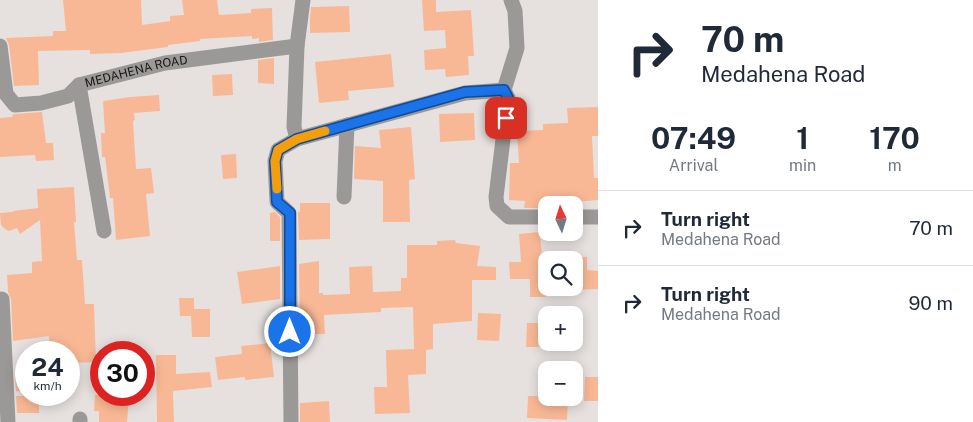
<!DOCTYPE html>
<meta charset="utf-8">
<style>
:root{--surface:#fff;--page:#f2f2f3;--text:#1f2937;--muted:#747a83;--line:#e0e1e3}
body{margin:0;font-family:"Public Sans",sans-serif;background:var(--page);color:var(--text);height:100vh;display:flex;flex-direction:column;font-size:19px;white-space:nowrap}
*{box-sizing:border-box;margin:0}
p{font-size:16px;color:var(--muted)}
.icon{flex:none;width:28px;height:28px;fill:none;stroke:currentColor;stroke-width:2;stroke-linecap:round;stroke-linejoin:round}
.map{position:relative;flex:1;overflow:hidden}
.sheet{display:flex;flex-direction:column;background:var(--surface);width:375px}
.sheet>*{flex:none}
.top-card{background:#fff;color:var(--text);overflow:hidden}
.needle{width:32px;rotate:356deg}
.buttons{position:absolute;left:538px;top:196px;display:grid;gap:10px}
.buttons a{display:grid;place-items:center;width:45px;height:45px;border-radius:10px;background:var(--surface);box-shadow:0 2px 12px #0003;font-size:25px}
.speed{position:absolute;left:15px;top:341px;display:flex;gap:10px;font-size:25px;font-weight:700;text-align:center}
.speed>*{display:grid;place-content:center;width:65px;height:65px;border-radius:50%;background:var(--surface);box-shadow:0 2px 12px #0003;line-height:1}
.speed small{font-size:12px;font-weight:400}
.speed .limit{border:8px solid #d22;background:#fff;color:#111}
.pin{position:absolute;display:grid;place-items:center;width:42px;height:42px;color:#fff;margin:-21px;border-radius:10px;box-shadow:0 2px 8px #0006}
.me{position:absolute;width:55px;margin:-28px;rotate:0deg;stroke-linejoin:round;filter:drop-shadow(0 0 4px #0008)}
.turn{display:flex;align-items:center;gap:18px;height:105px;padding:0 20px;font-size:22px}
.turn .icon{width:65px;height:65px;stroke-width:2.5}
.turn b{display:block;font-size:35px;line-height:42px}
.eta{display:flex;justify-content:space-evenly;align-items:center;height:85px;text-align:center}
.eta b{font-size:30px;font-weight:700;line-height:35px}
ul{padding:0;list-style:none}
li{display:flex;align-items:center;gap:15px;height:75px;padding:0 20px;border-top:1px solid var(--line)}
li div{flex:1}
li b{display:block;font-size:19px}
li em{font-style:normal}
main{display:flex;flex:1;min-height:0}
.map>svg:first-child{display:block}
.building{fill:#f9b895}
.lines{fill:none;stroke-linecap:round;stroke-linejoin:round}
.street{stroke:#9b9998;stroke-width:15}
.route-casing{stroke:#114b97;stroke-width:12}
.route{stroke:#1a73e8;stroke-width:9}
.slow{stroke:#f59e0b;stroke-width:9}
.labels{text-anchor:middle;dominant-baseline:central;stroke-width:4.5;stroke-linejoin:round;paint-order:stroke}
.street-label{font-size:12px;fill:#181615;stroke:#f3efec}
</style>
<main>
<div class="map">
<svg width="598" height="422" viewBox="0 0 598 422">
<rect width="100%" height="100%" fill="#e6e1df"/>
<path class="building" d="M63,0H141L142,25L170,21V16L184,15L182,0H217L219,15L251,13V9L272,8L273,40L259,42V38L252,39V36L200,39V41L168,45V47L121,53L90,54V50L38,51L39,85L14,86L9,45L6,38L53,36V31H66Z
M422,0H436V12L471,10L474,56H468L469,75L446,77L445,69L425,70L424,50L446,48L445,30L424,31Z
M349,6L350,32L310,33V19L311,7Z
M391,54L394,87L348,91L349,100L319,103L315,62Z
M274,58V84L258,83V60Z
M232,74L233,95L213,96L212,75Z
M159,95L160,111L134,113L135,120L133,121L136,169L151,168L154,193L146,194L150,236L116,240L113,198H110L105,157H102L101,133H105L103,101L130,97Z
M598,107V136H592L594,178H598V200L562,203L542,202V208H524L525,201L509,200L510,163H519L517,131L543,130V124L568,123L567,108Z
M42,112L46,143H53L54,160L36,161L35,155L0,157V118L13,117L12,115L15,114Z
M474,113L475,140L440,142L439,114Z
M411,127L415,179L409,180L410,222H383V181L354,179L355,146L381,148L379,130Z
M236,154L237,178L223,179L221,155Z
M74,187L76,222H74L77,260H82L85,304H94L96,362L69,363V352H49V336L13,341L11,299L8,292L7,275L32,273V262L42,261L40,220L20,234L17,228L9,231L5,229L1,225L0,213L13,212V211L38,208L37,189Z
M300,203H330V239L299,240L298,212H300Z
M275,212L280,217V241H270V213Z
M540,232L542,258H546V297H530V279H510L509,262H521L519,234Z
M455,240L456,243L480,246L477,266L496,267V280H472V321L433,324V349L426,350V374L408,375L410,413L375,414L374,387H387L386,350L414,349L413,307L381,308V312L324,315L325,334H300L299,264L319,261V293H323V295L350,294L349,267L372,266L373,292L401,291V278H407V245H437V241Z
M574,257H587V270L598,271V289L574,290Z
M280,266V299L242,304L237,272Z
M179,298H194V309H210V337H192L191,316H180Z
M478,313L501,314L499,341L477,340Z
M527,323H546V347H526Z
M270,343L274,377L245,380V377L218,380L215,357L242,354L241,346Z
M156,355H176V374L210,372L212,387L173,391L174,422H157Z
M15,377L26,378V392L16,391Z
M585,377H598V401H584Z
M95,395H129L127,422H99V411H94Z
M16,396H39V413H17Z
M528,396H546V398H568L567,420L527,418Z
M329,401L330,422H300V403Z"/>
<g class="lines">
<g class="street">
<path id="s1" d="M0,46L6,94L15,105L41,103L68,96L79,85L165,63L297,46"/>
<path d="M79,85L104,231"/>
<path d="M504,90L517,48L515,11L511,0"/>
<path d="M297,139L294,127L297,46L303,0"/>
<path d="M344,197L347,125"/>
<path d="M574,217H598"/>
<path d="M0,300L2,299L8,422"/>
<path d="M80,422V419"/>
<path d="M291,422L289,213L277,202L275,161L278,150L297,139L465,93L504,90L508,98L496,197L497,206L509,217H546"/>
</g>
</g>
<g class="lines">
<defs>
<path id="route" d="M290,332V213L277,202L275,161L278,150L297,139L465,92L504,90L508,98L506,118"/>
</defs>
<use href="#route" class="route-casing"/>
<use href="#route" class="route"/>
<path class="slow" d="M277,189L275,161L278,150L297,139L325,131"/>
</g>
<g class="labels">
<g class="street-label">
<text stroke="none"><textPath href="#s1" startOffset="191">MEDAHENA ROAD</textPath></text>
</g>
</g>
</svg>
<div class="buttons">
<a><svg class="needle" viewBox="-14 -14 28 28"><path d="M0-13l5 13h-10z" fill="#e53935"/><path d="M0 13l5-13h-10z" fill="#747a83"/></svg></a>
<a><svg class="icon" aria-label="search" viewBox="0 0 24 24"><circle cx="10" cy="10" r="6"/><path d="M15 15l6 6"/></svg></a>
<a>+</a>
<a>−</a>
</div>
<div class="speed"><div>24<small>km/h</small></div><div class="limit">30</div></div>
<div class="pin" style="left:506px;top:118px;background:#d93025"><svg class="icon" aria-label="arrive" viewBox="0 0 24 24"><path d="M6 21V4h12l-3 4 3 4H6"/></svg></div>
<svg class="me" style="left:290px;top:332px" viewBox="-20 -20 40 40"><circle r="17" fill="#1a73e8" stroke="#fff" stroke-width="3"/><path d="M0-11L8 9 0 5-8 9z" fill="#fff"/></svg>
</div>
<section class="sheet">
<div class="top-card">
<div class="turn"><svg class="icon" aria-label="right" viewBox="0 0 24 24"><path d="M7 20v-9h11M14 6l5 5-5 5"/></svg><div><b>70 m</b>Medahena Road</div></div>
</div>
<div class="eta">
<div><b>07:49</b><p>Arrival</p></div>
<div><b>1</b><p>min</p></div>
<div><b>170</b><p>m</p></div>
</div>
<ul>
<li><svg class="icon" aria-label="right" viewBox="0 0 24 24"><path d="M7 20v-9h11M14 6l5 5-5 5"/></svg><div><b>Turn right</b><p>Medahena Road</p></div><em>70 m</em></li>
<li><svg class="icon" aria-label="right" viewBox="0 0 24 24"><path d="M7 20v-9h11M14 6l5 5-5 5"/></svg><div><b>Turn right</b><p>Medahena Road</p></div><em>90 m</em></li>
</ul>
</section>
</main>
